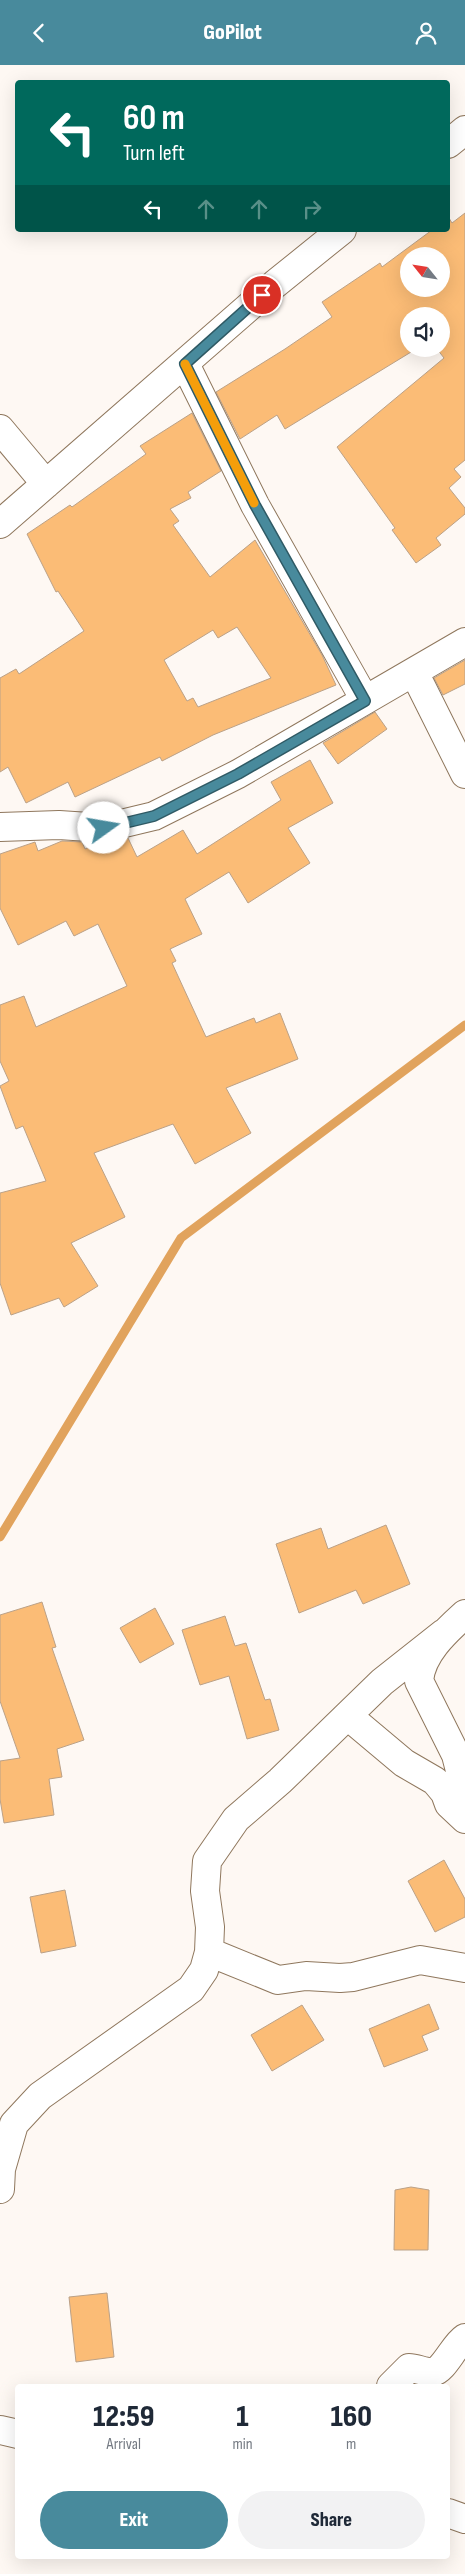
<!DOCTYPE html>
<style>
:root{--surface:#fff;--page:#f2f2f3;--text:#1f2937;--muted:#747a83;--accent:#488a9c}
body{margin:0;font-family:"Sofia Sans Condensed",sans-serif;background:var(--page);color:var(--text);height:100vh;display:flex;flex-direction:column;font-size:19px;white-space:nowrap}
*{box-sizing:border-box;margin:0}
p{font-size:16px;color:var(--muted)}
.icon{flex:none;width:28px;height:28px;fill:none;stroke:currentColor;stroke-width:2;stroke-linecap:round;stroke-linejoin:round}
.map{position:relative;flex:1;overflow:hidden}
.panel{position:absolute;left:15px;top:2319px;width:435px;height:175px;display:flex;flex-direction:column;background:var(--surface);border-radius:5px;box-shadow:0 5px 20px #0002}
.panel>*{flex:none}
.hud{position:absolute;left:15px;top:15px;width:435px;height:152px;border-radius:5px;box-shadow:0 5px 20px #0002;background:#00695c;color:#fff;overflow:hidden}
.needle{width:32px;rotate:300deg}
.buttons{position:absolute;left:400px;top:182px;display:grid;gap:10px}
.buttons a{display:grid;place-items:center;width:50px;height:50px;border-radius:50%;background:var(--surface);box-shadow:0 5px 20px #0002;font-size:25px}
.pin{position:absolute;display:grid;place-items:center;width:42px;height:42px;color:#fff;margin:-21px;border:2px solid #fff;border-radius:50%;box-shadow:0 1px 5px #0007}
.me{position:absolute;width:55px;margin:-28px;rotate:77deg;stroke-linejoin:round;filter:drop-shadow(0 0 4px #0008)}
.turn{display:flex;align-items:center;gap:18px;height:105px;padding:0 25px;font-size:22px}
.turn .icon{width:65px;height:65px;stroke-width:2.5}
.turn b{display:block;font-size:35px;line-height:42px}
.lanes{display:flex;align-items:center;height:48px;padding:0 25px;background:#0003;justify-content:center;gap:25px;direction:ltr}
.lanes .off{opacity:.35}
.eta{display:flex;justify-content:space-evenly;align-items:center;height:85px;text-align:center}
.eta b{font-size:30px;font-weight:800;line-height:35px}
.button{display:flex;gap:10px;margin-top:auto;padding:10px 25px}
.button a{flex:1;height:58px;border-radius:30px;background:var(--accent);color:#fff;font-size:20px;font-weight:800;line-height:58px;text-align:center}
.button a+a{background:var(--page);color:var(--text)}
header{display:flex;justify-content:space-between;align-items:center;height:65px;padding:0 25px;background:var(--accent);color:#fff;font-size:22px;font-weight:800}
.map>svg:first-child{display:block}
.lines{fill:none;stroke-linecap:round;stroke-linejoin:round}
.stream{stroke:#e1a35d;stroke-width:9}
.building{fill:#fbbc76;stroke:#bba187;fill-rule:evenodd}
.minor-casing{stroke:#8f775d;stroke-width:30}
.minor{stroke:#fff;stroke-width:28}
.route-casing{stroke:#2f5a65;stroke-width:12}
.route{stroke:#488a9c;stroke-width:9}
.slow{stroke:#f59e0b;stroke-width:9}
</style>
<header><svg class="icon" aria-label="back" viewBox="0 0 24 24"><path d="M15 5l-7 7 7 7"/></svg>GoPilot<svg class="icon" aria-label="person" viewBox="0 0 24 24"><circle cx="12" cy="8" r="4"/><path d="M4 21q1-7 8-7t8 7"/></svg></header>
<div class="map">
<svg width="465" height="2509" viewBox="0 0 465 2509">
<rect width="100%" height="100%" fill="#fef8f3"/>
<g class="lines">
<path class="stream" d="M0,1472L181,1173L465,960"/>
</g>
<path class="building" d="M465,148V395L454,404L461,412L449,423L465,443V449L436,473L441,480L416,498L392,465L395,463L337,382L444,293L437,284H441V251H409V284H416L285,364L277,350L240,374L216,327L285,284L332,252L322,237L380,198L382,202L432,165H448V154L449,153L452,158ZM409,191H441V224H409Z
M192,348L221,406L188,427L191,433L170,444L179,456L173,460L210,512L255,475L322,590L336,620L213,670L162,696L160,692L75,732L68,717L26,738L8,702L0,707V613L16,604L19,609L84,566L58,526L56,527L27,469L70,440L72,442L146,389L140,381ZM237,562L271,613L198,642L193,633L187,636L164,595L213,565L218,573Z
M465,595V619L443,630L434,613Z
M375,647L387,664L338,699L323,678Z
M310,695L333,738L288,763L310,798L248,838L229,807L185,834L202,869L170,884L176,896L172,898L206,972L254,953L256,958L280,948L298,994L226,1023L251,1068L195,1099L173,1059L94,1088L125,1152L71,1178L98,1221L64,1242L59,1233L11,1250L0,1218V1128L46,1116L23,1061L16,1064L0,1021L9,1016L0,996V940L24,931L36,962L127,921L98,859L74,871L66,856L18,880L0,843V789L35,777L38,786L62,776L82,777L85,784L98,778L128,773L137,792L183,765L197,789L281,735L271,717Z
M386,1460L410,1519L363,1539L356,1525L299,1548L276,1479L321,1463L328,1484Z
M42,1537L56,1582L52,1583L84,1675L57,1684L62,1712L49,1714L54,1750L4,1758L0,1734V1696L20,1693L0,1636V1550Z
M155,1543L174,1579L140,1598L120,1563Z
M225,1551L235,1581L246,1578L265,1635L270,1634L279,1665L247,1674L229,1611L200,1620L182,1565Z
M444,1795L465,1834V1852L435,1867L408,1816Z
M65,1825L76,1881L41,1888L30,1832Z
M429,1939L439,1964L422,1971L428,1985L384,2002L369,1964Z
M302,1940L324,1975L272,2006L251,1970Z
M411,2122L429,2125L428,2185H394L395,2125Z
M107,2228L114,2292L76,2297L69,2232Z"/>
<g class="lines">
<defs>
<path id="minor" d="M448,79L465,65
M185,299L255,440L365,635
M0,364L46,419
M0,459L275,219L342,165
M414,607L465,709
M0,762L59,760L104,763L154,751L238,709L465,577
M465,1549C445,1567 421,1589 419,1616L456,1690L465,1725
M348,1651L404,1698L435,1716L445,1728L449,1739L465,1754
M209,1887L278,1915L306,1911L340,1913L353,1912L420,1895L465,1903
M0,2124L1,2104L14,2059L40,2031L191,1924L204,1905L209,1887L210,1862L205,1826L207,1796L236,1754L280,1716L382,1617L444,1568
M391,2321L409,2303C417,2303 425,2308 433,2307C444,2305 454,2280 465,2273
M0,2365L18,2369
M448,2448L465,2454"/>
</defs>
<use href="#minor" class="minor-casing"/>
<use href="#minor" class="minor"/>
</g>
<g class="lines">
<defs>
<path id="route" d="M104,763L154,751L238,709L365,636L255,440L185,299L262,230"/>
</defs>
<use href="#route" class="route-casing"/>
<use href="#route" class="route"/>
<path class="slow" d="M185,299L254,438"/>
</g>
</svg>
<div class="buttons">
<a><svg class="needle" viewBox="-14 -14 28 28"><path d="M0-13l5 13h-10z" fill="#e53935"/><path d="M0 13l5-13h-10z" fill="#747a83"/></svg></a>
<a><svg class="icon" aria-label="sound" viewBox="0 0 24 24"><path d="M4 9h4l5-4v14l-5-4H4zM17 9q2 3 0 6"/></svg></a>
</div>
<div class="pin" style="left:262px;top:230px;background:#d93025"><svg class="icon" aria-label="arrive" viewBox="0 0 24 24"><path d="M6 21V4h12l-3 4 3 4H6"/></svg></div>
<svg class="me" style="left:104px;top:763px" viewBox="-20 -20 40 40"><circle r="19" fill="#fff"/><path d="M0-13L10 11 0 6-10 11z" fill="#488a9c"/></svg>
<div class="hud">
<div class="turn"><svg class="icon" aria-label="left" viewBox="0 0 24 24"><path d="M17 20v-9H6M10 6l-5 5 5 5"/></svg><div><b>60 m</b>Turn left</div></div>
<div class="lanes"><svg class="icon" aria-label="left" viewBox="0 0 24 24"><path d="M17 20v-9H6M10 6l-5 5 5 5"/></svg><svg class="icon off" aria-label="ahead" viewBox="0 0 24 24"><path d="M12 20V5M6 11l6-6 6 6"/></svg><svg class="icon off" aria-label="ahead" viewBox="0 0 24 24"><path d="M12 20V5M6 11l6-6 6 6"/></svg><svg class="icon off" aria-label="right" viewBox="0 0 24 24"><path d="M7 20v-9h11M14 6l5 5-5 5"/></svg></div>
</div>
<section class="panel">
<div class="eta">
<div><b>12:59</b><p>Arrival</p></div>
<div><b>1</b><p>min</p></div>
<div><b>160</b><p>m</p></div>
</div>
<div class="button"><a>Exit</a><a>Share</a></div>
</section>
</div>
